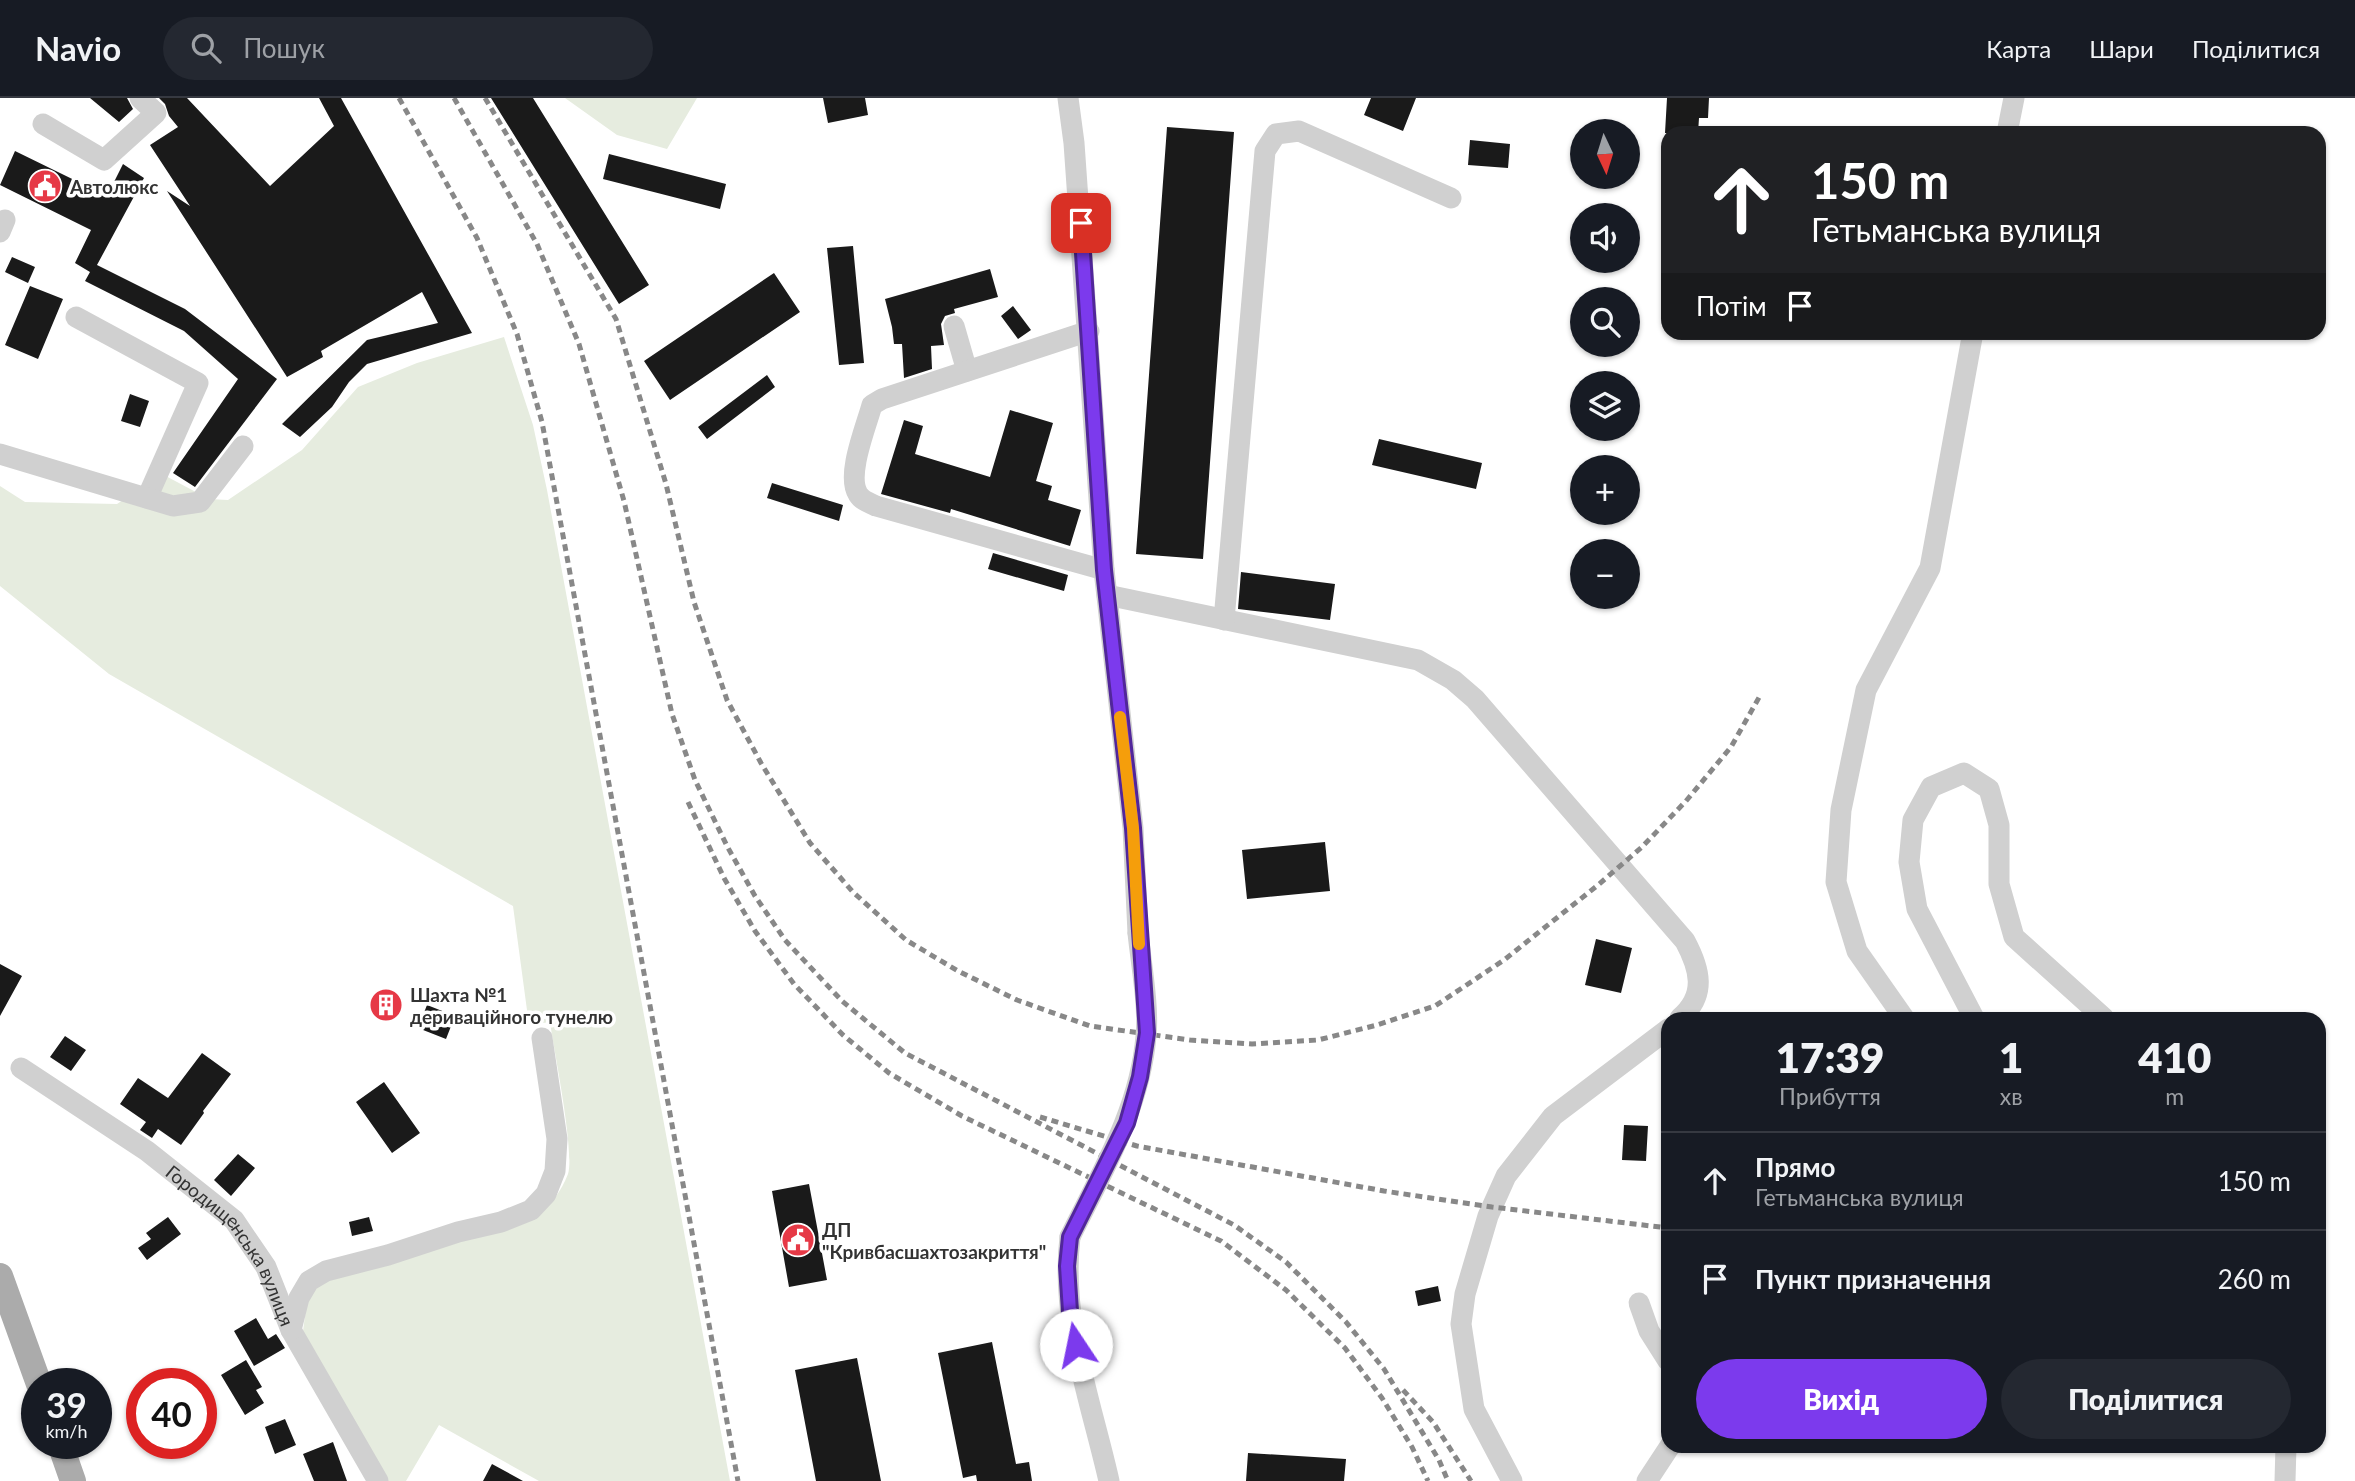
<!DOCTYPE html>
<html lang="uk">
<meta charset="utf-8">
<style>
:root{--surface:#171b24;--page:#242831;--text:#f1f3f6;--muted:#9ea1a6;--line:#363941;--accent:#7c3aed}
body{margin:0;font-family:Lato,sans-serif;background:var(--page);color:var(--text);height:100vh;display:flex;flex-direction:column;font-size:26px;white-space:nowrap}
*{box-sizing:border-box;margin:0}
p{font-size:23px;color:var(--muted)}
.icon{flex:none;width:38px;height:38px;fill:none;stroke:currentColor;stroke-width:2;stroke-linecap:round;stroke-linejoin:round}
.map{position:relative;flex:1;overflow:hidden}
.details{position:absolute;left:1661px;top:914px;width:665px;height:441px;display:flex;flex-direction:column;background:var(--surface);border-radius:21px;box-shadow:0 2px 5px #0004}
.details>*{flex:none}
.top-card{position:absolute;left:1661px;top:28px;width:665px;height:214px;border-radius:21px;box-shadow:0 2px 5px #0004;background:#202124;color:#fff;overflow:hidden}
.needle{width:46px;rotate:176deg}
.fabs{position:absolute;left:1570px;top:21px;display:grid;gap:14px}
.fabs a{display:grid;place-items:center;width:70px;height:70px;border-radius:50%;background:var(--surface);box-shadow:0 2px 5px #0004;font-size:35px}
.speed{position:absolute;left:21px;top:1270px;display:flex;gap:14px;font-size:35px;font-weight:700;text-align:center}
.speed>*{display:grid;place-content:center;width:91px;height:91px;border-radius:50%;background:var(--surface);box-shadow:0 2px 5px #0004;line-height:1}
.speed small{font-size:18px;font-weight:400}
.speed .limit{border:10px solid #d22;background:#fff;color:#111}
.pin{position:absolute;display:grid;place-items:center;width:60px;height:60px;color:#fff;margin:-30px;border-radius:14px;box-shadow:0 4px 10px #0006}
.me{position:absolute;width:77px;margin:-38px;rotate:349deg;stroke-linejoin:round;filter:drop-shadow(0 0 5px #0008)}
.turn{display:flex;align-items:center;gap:24px;height:147px;padding:0 35px;font-size:32px}
.turn .icon{width:91px;height:91px;stroke-width:2.5}
.turn b{display:block;font-size:49px;line-height:60px}
.then{display:flex;align-items:center;height:66px;padding:0 35px;background:#0003;gap:14px;font-size:26px}
.eta{display:flex;justify-content:space-evenly;align-items:center;height:119px;text-align:center}
.eta b{font-size:42px;font-weight:800;line-height:49px}
.button{display:flex;gap:14px;margin-top:auto;padding:14px 35px}
.button a{flex:1;height:80px;border-radius:42px;background:var(--accent);color:#fff;font-size:28px;font-weight:800;line-height:80px;text-align:center}
.button a+a{background:var(--page);color:var(--text)}
ul{padding:0;list-style:none}
li{display:flex;align-items:center;gap:21px;height:98px;padding:0 35px;border-top:2px solid var(--line)}
li div{flex:1}
li b{display:block;font-size:26px}
li em{font-style:normal}
header{display:flex;align-items:center;gap:42px;box-sizing:border-box;height:98px;padding:0 35px;background:var(--surface);border-bottom:2px solid var(--line)}
header strong{font-size:33px}
nav{display:flex;gap:38px;margin-inline-start:auto;font-size:24px}
.search{width:490px;height:63px;background:var(--page);display:flex;align-items:center;gap:18px;box-sizing:border-box;padding:0 24px;border-radius:38px;color:var(--muted);font-size:26px}
.map>svg:first-child{display:block}
.green{fill:#e6ecdf}
.building{fill:#1a1a1a}
.lines{fill:none;stroke-linecap:round;stroke-linejoin:round}
.minor{stroke:#d0d0d0;stroke-width:21}
.major{stroke:#ababab;stroke-width:26}
.rail{stroke:#888;stroke-width:5;stroke-dasharray:7 5;stroke-linecap:butt}
.minor-bridge{stroke:#d0d0d0;stroke-width:21}
.route-casing{stroke:#51269a;stroke-width:18}
.route{stroke:#7c3aed;stroke-width:12}
.slow{stroke:#f59e0b;stroke-width:12}
.labels{text-anchor:middle;dominant-baseline:central;stroke-width:7;stroke-linejoin:round;paint-order:stroke}
.poi-label{font-size:19px;font-weight:bold;fill:#333;stroke:#fff;text-anchor:start}
.street-label{font-size:19px;fill:#333;stroke:#fff}
</style>
<header>
<strong>Navio</strong>
<div class="search"><svg class="icon" aria-label="search" viewBox="0 0 24 24"><circle cx="10" cy="10" r="6"/><path d="M15 15l6 6"/></svg>Пошук</div>
<nav><a>Карта</a><a>Шари</a><a>Поділитися</a></nav>
</header>
<div class="map">
<svg width="2355" height="1383" viewBox="0 0 2355 1383">
<rect width="100%" height="100%" fill="#fff"/>
<path class="green" d="M565,0H697L667,51L617,37Z
M504,239L533,327L547,392L730,1383H539L439,1327L406,1383H388L303,1233L307,1203L315,1188L328,1179L537,1119C551,1106 561,1094 568,1076C575,1054 554,953 550,924L529,927L513,808L109,576L0,488V388L25,404L117,406L162,376L209,401L228,402L302,352L358,289L417,265Z"/>
<path class="building" d="M90,0H127L133,11L119,24Z
M159,0H187L270,88L334,28L319,0H341L472,235L367,266L349,284L332,309L300,339L282,326L367,242L438,225L422,194L321,253L323,259L287,279L167,93L190,108L150,47L178,29L169,18L165,6Z
M491,0H533L649,187L619,206Z
M823,0H865L868,17L828,25Z
M1371,0H1416L1403,33L1364,17Z
M1667,0H1709L1708,20H1699L1698,35H1665Z
M1167,29L1234,34L1203,461L1136,456Z
M1470,42L1510,46L1508,70L1468,67Z
M15,53L107,98L123,66L144,80L97,167L185,211L277,281L195,389L173,375L238,281L184,233L85,183L90,174L75,165L91,132L0,87Z
M609,56L726,86L720,111L603,81Z
M853,148L864,265L839,267L827,150Z
M12,159L35,169L28,185L5,174Z
M990,171L998,199L954,211L955,215L945,218L941,226L944,247L931,248L932,271L904,280L902,246H894L892,229L885,201Z
M774,175L800,214L670,302L644,263Z
M30,188L63,201L38,261L5,247Z
M1013,208L1031,232L1018,241L1001,218Z
M767,277L775,289L707,341L698,329Z
M130,296L149,303L140,329L121,323Z
M1010,312L1053,325L1036,383L1052,388L1048,402L1081,412L1070,448L951,411L950,415L881,396L904,322L923,328L915,356L990,379Z
M1379,341L1482,365L1476,391L1372,367Z
M772,385L843,407L839,423L767,400Z
M993,455L1068,477L1064,493L988,471Z
M1241,474L1335,486L1330,522L1238,511Z
M1325,744L1330,793L1247,801L1242,752Z
M1596,841L1632,850L1621,895L1585,887Z
M0,866L22,878L0,918Z
M427,907L455,918L446,941L418,930Z
M65,938L86,952L71,973L50,959Z
M202,955L231,976L203,1013L204,1015L181,1047L158,1031L152,1040L140,1032L146,1024L120,1006L138,980L168,1000Z
M384,984L420,1035L392,1055L356,1004Z
M1624,1027L1648,1028L1646,1063L1622,1062Z
M238,1056L255,1070L231,1098L214,1082Z
M809,1086L827,1182L789,1189L772,1093Z
M168,1119L181,1136L147,1162L138,1150L151,1141L146,1135Z
M369,1119L373,1133L352,1138L349,1124Z
M1438,1188L1441,1203L1418,1208L1415,1193Z
M256,1220L268,1241L276,1236L285,1250L254,1268L234,1233Z
M992,1244L1016,1366L1029,1364L1032,1383H977L976,1377L963,1380L938,1255Z
M857,1260L881,1383H816L795,1272Z
M246,1262L262,1289L256,1292L264,1305L245,1317L221,1277Z
M285,1321L296,1347L275,1356L265,1329Z
M333,1344L347,1383H314L303,1356Z
M1248,1355L1346,1361L1344,1383H1246Z
M492,1366L523,1383H483Z"/>
<g class="lines">
<g class="minor">
<path d="M1068,0L1074,45L1104,472L1133,730L1138,835"/>
<path d="M43,26L104,62L156,15L140,0"/>
<path d="M2007,35L2014,0"/>
<path d="M0,134L5,122"/>
<path d="M76,219L198,285L147,400"/>
<path d="M954,228L967,273"/>
<path d="M1089,233L882,301L872,307C866,329 846,377 858,396C862,403 870,405 876,408L1104,472"/>
<path d="M0,356L173,408L200,404L243,348"/>
<path d="M1107,497L1418,562L1453,582L1475,601L1685,843C1700,871 1707,897 1680,920"/>
<path d="M1224,522L1265,53L1276,36L1299,33L1451,100"/>
<path d="M1904,920L1857,853L1836,784L1841,712L1866,592L1930,470L1973,234"/>
<path d="M1974,920L1917,811L1909,764L1913,722L1931,689L1964,675L1989,691L1999,727V786L2014,839L2104,920"/>
<path id="s1" d="M21,970L147,1053L234,1122L266,1169L291,1232L378,1383"/>
<path d="M1070,1139C1060,1222 1091,1303 1109,1383"/>
<path d="M1639,1205L1649,1233L1668,1263"/>
<path d="M291,1232L299,1200L309,1183L326,1173L388,1157L458,1134L501,1124L531,1112L546,1096L555,1073L557,1041L542,940"/>
<path d="M1512,1383L1474,1311L1461,1226L1465,1196L1488,1118L1506,1078L1553,1018L1668,931"/>
<path d="M1647,1383L1670,1348"/>
<path d="M2285,1383L2286,1348"/>
</g>
<path class="major" d="M0,1178L39,1286
M60,1346L73,1383"/>
<path class="rail" d="M399,0L477,140L517,236L542,324L738,1383
M454,0L537,146L579,246L624,403L672,616L695,682L727,748L755,798L785,842L842,903L905,955L1234,1127L1286,1164L1346,1224L1384,1271L1439,1362L1448,1383
M485,0L616,221L666,386L694,504L727,602L761,665L810,745L853,794L906,842L958,873L1017,902L1090,928L1190,942L1252,946L1318,942L1377,927L1435,908L1504,862L1598,787L1642,749L1686,703L1731,649L1761,596
M688,704L724,780L755,833L794,886L843,937L889,975L962,1018L1221,1143L1286,1192L1345,1250L1382,1300L1412,1349L1428,1383
M1040,1019L1137,1048L1384,1093L1492,1109L1668,1130
M1403,1292L1433,1324L1471,1383"/>
<path class="minor-bridge" d="M1070,1139C1102,1074 1140,1011 1146,938C1149,909 1141,865 1138,835"/>
</g>
<g class="lines">
<defs>
<path id="route" d="M1076,1247L1070,1213L1067,1168L1070,1139L1127,1025L1140,979L1147,935L1133,730L1104,472L1081,125"/>
</defs>
<use href="#route" class="route-casing"/>
<use href="#route" class="route"/>
<path class="slow" d="M1120,619L1133,730L1139,846"/>
</g>
<defs>
<symbol id="civic-disc" viewBox="-11 -11 22 22"><circle r="9.5" fill="#e63946" stroke="#fff"/><path d="M-.6-6.5H3V-4.5H.6V-3L4-1V1h2V6H-6V1h2V-1L-.6-3ZM-1.2 2.5V6h2.4V2.5Z" fill="#fff"/></symbol>
<symbol id="building-disc" viewBox="-11 -11 22 22"><circle r="9.5" fill="#e63946" stroke="#fff"/><path d="M-4-6H4V6H1V3H-1V6H-4ZM-2.5-4.3h1.7v1.8h-1.7ZM.8-4.3h1.7v1.8H.8ZM-2.5-1h1.7V.8h-1.7ZM.8-1h1.7V.8H.8Z" fill="#fff"/></symbol>
</defs>
<g fill-rule="evenodd">
<use href="#civic-disc" x="26" y="69" width="38" height="38"/>
<use href="#building-disc" x="367" y="888" width="38" height="38"/>
<use href="#civic-disc" x="779" y="1123" width="38" height="38"/>
</g>
<g class="labels">
<g class="poi-label">
<text x="70" y="88">Автолюкс</text>
<text x="410" y="896">Шахта №1<tspan x="410" dy="22">дериваційного тунелю</tspan></text>
<text x="822" y="1131">ДП<tspan x="822" dy="22">"Кривбасшахтозакриття"</tspan></text>
</g>
<g class="street-label">
<text stroke="none"><textPath href="#s1" startOffset="280">Городищенська вулиця</textPath></text>
</g>
</g>
</svg>
<div class="fabs">
<a><svg class="needle" viewBox="-14 -14 28 28"><path d="M0-13l5 13h-10z" fill="#e53935"/><path d="M0 13l5-13h-10z" fill="#9ea1a6"/></svg></a>
<a><svg class="icon" aria-label="sound" viewBox="0 0 24 24"><path d="M4 9h4l5-4v14l-5-4H4zM17 9q2 3 0 6"/></svg></a>
<a><svg class="icon" aria-label="search" viewBox="0 0 24 24"><circle cx="10" cy="10" r="6"/><path d="M15 15l6 6"/></svg></a>
<a><svg class="icon" aria-label="layers" viewBox="0 0 24 24"><path d="M12 4l9 5-9 5-9-5zM3 14l9 5 9-5"/></svg></a>
<a>+</a>
<a>−</a>
</div>
<div class="speed"><div>39<small>km/h</small></div><div class="limit">40</div></div>
<div class="pin" style="left:1081px;top:125px;background:#d93025"><svg class="icon" aria-label="arrive" viewBox="0 0 24 24"><path d="M6 21V4h12l-3 4 3 4H6"/></svg></div>
<svg class="me" style="left:1076px;top:1247px" viewBox="-20 -20 40 40"><circle r="19" fill="#fff"/><path d="M0-13L10 11 0 6-10 11z" fill="#7c3aed"/></svg>
<div class="top-card">
<div class="turn"><svg class="icon" aria-label="ahead" viewBox="0 0 24 24"><path d="M12 20V5M6 11l6-6 6 6"/></svg><div><b>150 m</b>Гетьманська вулиця</div></div>
<div class="then">Потім<svg class="icon" aria-label="arrive" viewBox="0 0 24 24"><path d="M6 21V4h12l-3 4 3 4H6"/></svg></div>
</div>
<section class="details">
<div class="eta">
<div><b>17:39</b><p>Прибуття</p></div>
<div><b>1</b><p>хв</p></div>
<div><b>410</b><p>m</p></div>
</div>
<ul>
<li><svg class="icon" aria-label="ahead" viewBox="0 0 24 24"><path d="M12 20V5M6 11l6-6 6 6"/></svg><div><b>Прямо</b><p>Гетьманська вулиця</p></div><em>150 m</em></li>
<li><svg class="icon" aria-label="arrive" viewBox="0 0 24 24"><path d="M6 21V4h12l-3 4 3 4H6"/></svg><div><b>Пункт призначення</b></div><em>260 m</em></li>
</ul>
<div class="button"><a>Вихід</a><a>Поділитися</a></div>
</section>
</div>
